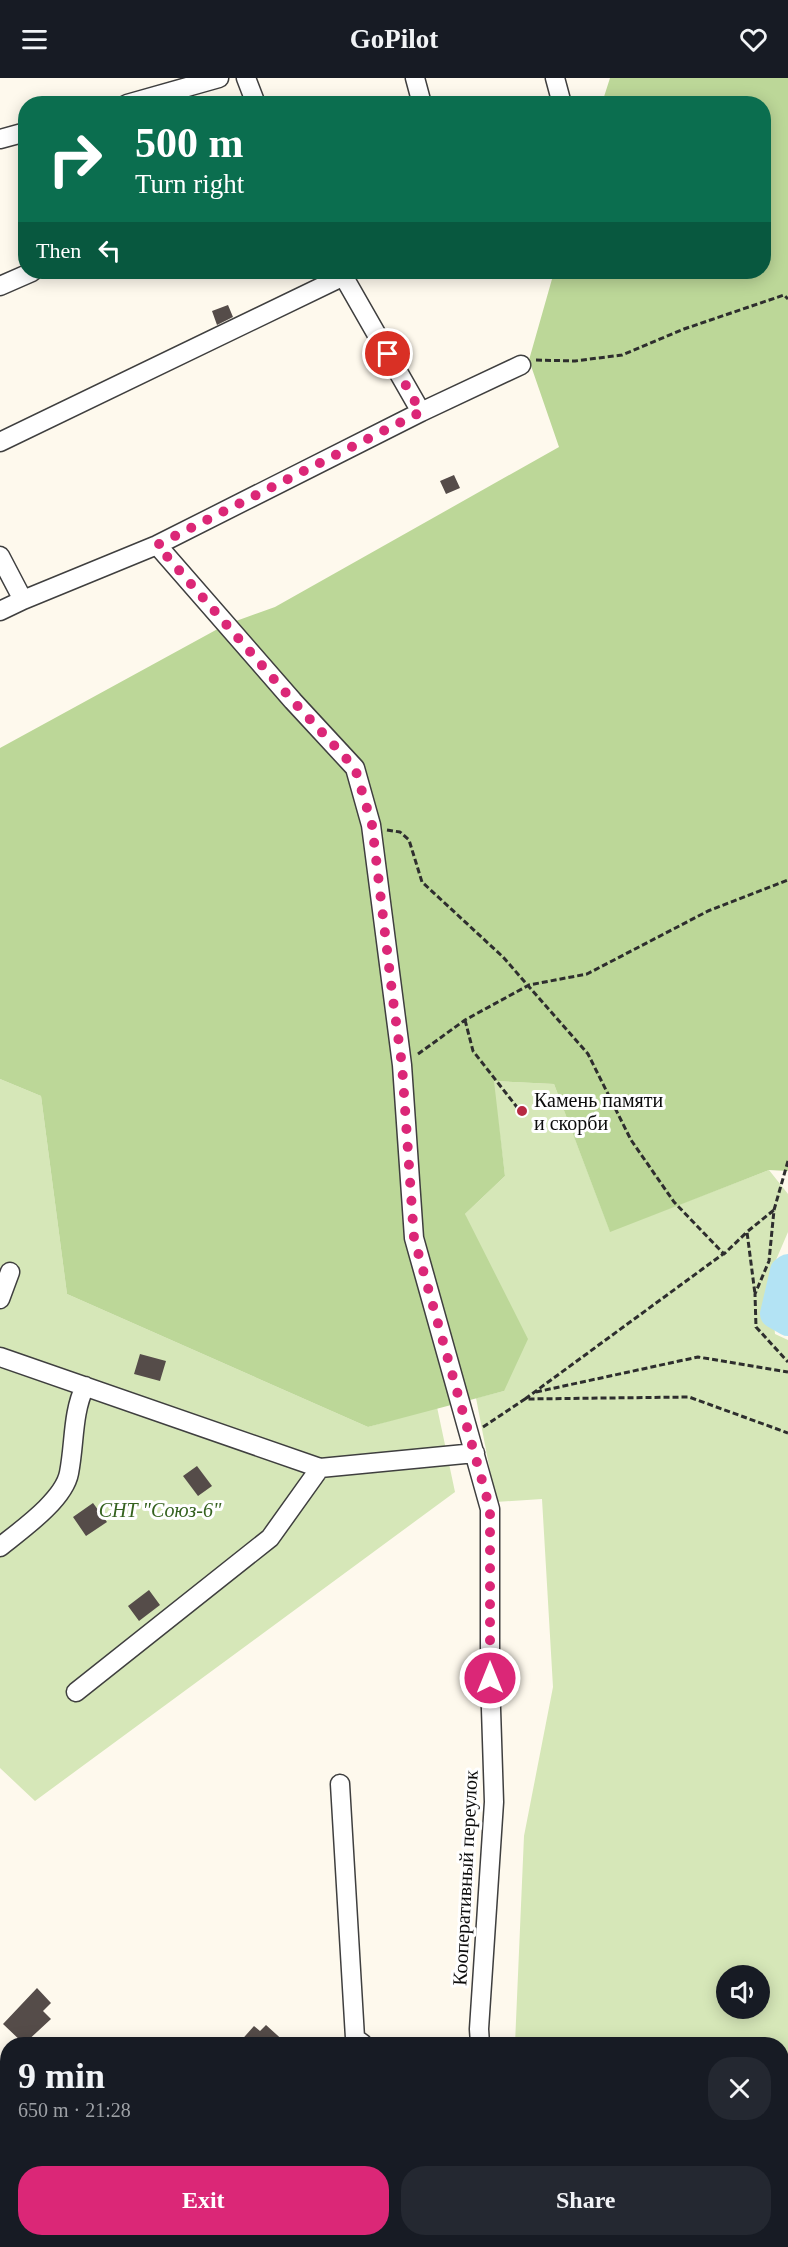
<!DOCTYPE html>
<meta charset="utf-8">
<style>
:root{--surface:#171b24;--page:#242831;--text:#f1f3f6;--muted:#9ea1a6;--accent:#db2777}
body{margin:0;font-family:"Times New Roman",serif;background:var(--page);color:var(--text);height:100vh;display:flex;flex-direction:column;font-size:22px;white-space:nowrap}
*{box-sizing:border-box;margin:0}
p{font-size:20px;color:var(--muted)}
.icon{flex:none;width:33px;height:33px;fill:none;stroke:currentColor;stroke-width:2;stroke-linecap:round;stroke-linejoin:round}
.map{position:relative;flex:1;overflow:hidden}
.details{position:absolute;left:0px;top:1959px;width:789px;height:210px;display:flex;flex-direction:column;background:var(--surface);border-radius:24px 24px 0 0;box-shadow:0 3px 15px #0003}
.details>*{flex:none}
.guide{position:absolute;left:18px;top:18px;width:753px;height:183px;border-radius:24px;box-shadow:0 3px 15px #0003;background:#0b6e4f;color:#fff;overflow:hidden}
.fabs{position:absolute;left:716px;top:1887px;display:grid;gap:12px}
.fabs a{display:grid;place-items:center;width:54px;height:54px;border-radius:50%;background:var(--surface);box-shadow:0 3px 15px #0003;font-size:30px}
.pin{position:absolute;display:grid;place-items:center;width:51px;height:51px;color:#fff;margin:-26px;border:3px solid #fff;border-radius:50%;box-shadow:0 2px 6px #0007}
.me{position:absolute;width:66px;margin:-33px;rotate:0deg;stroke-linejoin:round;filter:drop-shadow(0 0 4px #0008)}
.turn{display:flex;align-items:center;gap:21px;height:126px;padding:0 18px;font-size:27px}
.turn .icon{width:78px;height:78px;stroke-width:2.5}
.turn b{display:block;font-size:42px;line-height:51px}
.then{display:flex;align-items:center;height:57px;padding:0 18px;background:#0003;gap:12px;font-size:22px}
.round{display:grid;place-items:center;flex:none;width:63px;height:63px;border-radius:24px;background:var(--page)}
.head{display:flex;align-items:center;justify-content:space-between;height:102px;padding:0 18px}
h1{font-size:36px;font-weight:700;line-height:45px}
.primary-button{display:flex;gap:12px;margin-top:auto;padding:12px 18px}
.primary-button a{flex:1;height:69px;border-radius:24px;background:var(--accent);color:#fff;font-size:24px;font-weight:700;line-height:69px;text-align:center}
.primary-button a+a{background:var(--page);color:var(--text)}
header{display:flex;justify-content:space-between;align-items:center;height:78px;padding:0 18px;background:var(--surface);font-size:27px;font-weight:700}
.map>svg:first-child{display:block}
.green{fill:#d6e7b8;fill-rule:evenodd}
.forest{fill:#bcd798}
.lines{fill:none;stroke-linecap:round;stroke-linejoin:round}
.river{stroke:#b3e3f4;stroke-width:28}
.building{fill:#554c49}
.minor-casing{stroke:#3f3f3f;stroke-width:21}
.path{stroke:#2e2e2e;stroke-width:3;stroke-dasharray:6 3;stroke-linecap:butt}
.minor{stroke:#fff;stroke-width:18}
.route{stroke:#db2777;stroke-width:10;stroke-dasharray:0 18}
.poi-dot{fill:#b72a42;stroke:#fff;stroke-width:2}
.labels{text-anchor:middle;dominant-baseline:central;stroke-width:6;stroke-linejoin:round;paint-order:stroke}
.poi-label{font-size:20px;fill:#0c0c0c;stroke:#fff;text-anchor:start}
.park-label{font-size:20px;font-style:italic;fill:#35621f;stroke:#fff}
.street-label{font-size:20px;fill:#0c0c0c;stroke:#fff}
</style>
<header><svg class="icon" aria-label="menu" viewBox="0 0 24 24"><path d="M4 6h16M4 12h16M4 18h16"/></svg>GoPilot<svg class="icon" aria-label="heart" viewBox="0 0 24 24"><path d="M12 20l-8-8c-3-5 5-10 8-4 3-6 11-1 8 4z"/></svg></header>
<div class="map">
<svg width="788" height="2169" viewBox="0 0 788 2169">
<rect width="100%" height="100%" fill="#fef9ed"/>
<path class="green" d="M0,1001L41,1018L67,1216L368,1349L437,1329L455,1414L35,1723L0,1690Z
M493,1003L554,1006L610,1153L769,1092L788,1116V1154L770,1196L775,1256L788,1262V2169H641L638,2162H782V1966H515L524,1758L553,1609L542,1421L496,1424L476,1320L504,1313L465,1136L505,1098ZM726,1898H759V1930H726Z
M526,2162H593L576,2169H527Z"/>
<path class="forest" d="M610,0H788V1093L769,1092L610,1154L554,1006L494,1003L505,1098L465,1136L528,1261L504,1313L368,1349L67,1216L41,1018L0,1001V670L225,547L275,529L559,369L529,282L554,194H764V26L602,25Z"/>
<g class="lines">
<path class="river" d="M788,1190L784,1193L774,1236L788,1244"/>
</g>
<path class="building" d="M228,227L233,239L217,247L212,233Z
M454,397L460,410L446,416L440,403Z
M140,1276L166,1283L160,1303L134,1296Z
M197,1388L212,1408L198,1418L183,1398Z
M93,1425L107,1444L86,1458L73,1439Z
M149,1512L160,1527L139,1543L128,1528Z
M37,1910L51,1925L43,1933L51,1941L24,1966L3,1946Z
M266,1947L287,1966H238L254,1948L260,1953Z"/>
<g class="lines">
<defs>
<path id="minor" d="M246,0L256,26
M415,0L422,26
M555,0L562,26
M127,26L219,0
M0,61L26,54
M0,208L32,194
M421,334L521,287
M0,364L344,198
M157,467L293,623L355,690L371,747L402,987L414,1160L490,1431V1600L494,1724L479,1951L480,1966
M0,478L23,522L157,467L421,334L341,194
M0,533L23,522
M0,1221L10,1194
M0,1279L320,1390L475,1375
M0,1469C21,1452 64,1422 69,1395C75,1364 72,1336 85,1308
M76,1614L270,1460L320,1390
M340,1706L355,1960L363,1966
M0,2095L8,2100
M100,2162L112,2169
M504,2162L505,2169"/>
</defs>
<use href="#minor" class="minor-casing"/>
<path class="path" d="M536,282L575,283L622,277L684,251L784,217L788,221
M387,752L400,754L409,762L422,804L503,879L588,976L631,1062L674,1124L724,1176L747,1154L755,1216
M465,942L473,973L520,1033
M418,976L465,942L529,907L587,896L708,833L788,802
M788,1083L774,1132L769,1183L755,1216L756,1249L788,1284
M748,1153L774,1132
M536,1314L698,1279L788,1294
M525,1321L723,1176
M483,1349L525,1321L689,1319L788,1355
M782,2095L788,2093
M20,2169L28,2162
M554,2169L571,2162"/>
<use href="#minor" class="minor"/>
</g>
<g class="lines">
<path class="route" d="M388,276L421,334L157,467L293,623L355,690L372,747L393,922L402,987L414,1160L490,1431V1600"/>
</g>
<circle class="poi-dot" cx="522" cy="1033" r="6"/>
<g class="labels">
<g class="poi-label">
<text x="534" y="1022">Камень памяти<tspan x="534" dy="23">и скорби</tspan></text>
</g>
<g class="park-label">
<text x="160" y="1432">СНТ "Союз-6"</text>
</g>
<g class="street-label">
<text transform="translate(465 1800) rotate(-87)">Кооперативный переулок</text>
</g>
</g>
</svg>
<div class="fabs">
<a><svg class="icon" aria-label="sound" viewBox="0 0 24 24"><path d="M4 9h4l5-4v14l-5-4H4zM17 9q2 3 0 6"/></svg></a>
</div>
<div class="pin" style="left:388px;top:276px;background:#d93025"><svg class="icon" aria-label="arrive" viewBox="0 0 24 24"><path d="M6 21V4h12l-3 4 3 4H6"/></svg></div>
<svg class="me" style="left:490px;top:1600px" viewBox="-20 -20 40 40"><circle r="17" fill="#db2777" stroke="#fff" stroke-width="3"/><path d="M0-11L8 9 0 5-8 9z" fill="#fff"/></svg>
<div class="guide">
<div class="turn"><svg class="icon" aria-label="right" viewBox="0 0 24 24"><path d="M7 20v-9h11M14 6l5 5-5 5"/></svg><div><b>500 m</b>Turn right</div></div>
<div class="then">Then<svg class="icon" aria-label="left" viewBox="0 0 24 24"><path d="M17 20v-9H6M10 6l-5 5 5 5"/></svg></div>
</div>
<section class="details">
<div class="head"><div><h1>9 min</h1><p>650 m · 21:28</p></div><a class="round"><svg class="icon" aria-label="close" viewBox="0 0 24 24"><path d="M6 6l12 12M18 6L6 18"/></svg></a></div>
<div class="primary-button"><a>Exit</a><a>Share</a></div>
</section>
</div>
